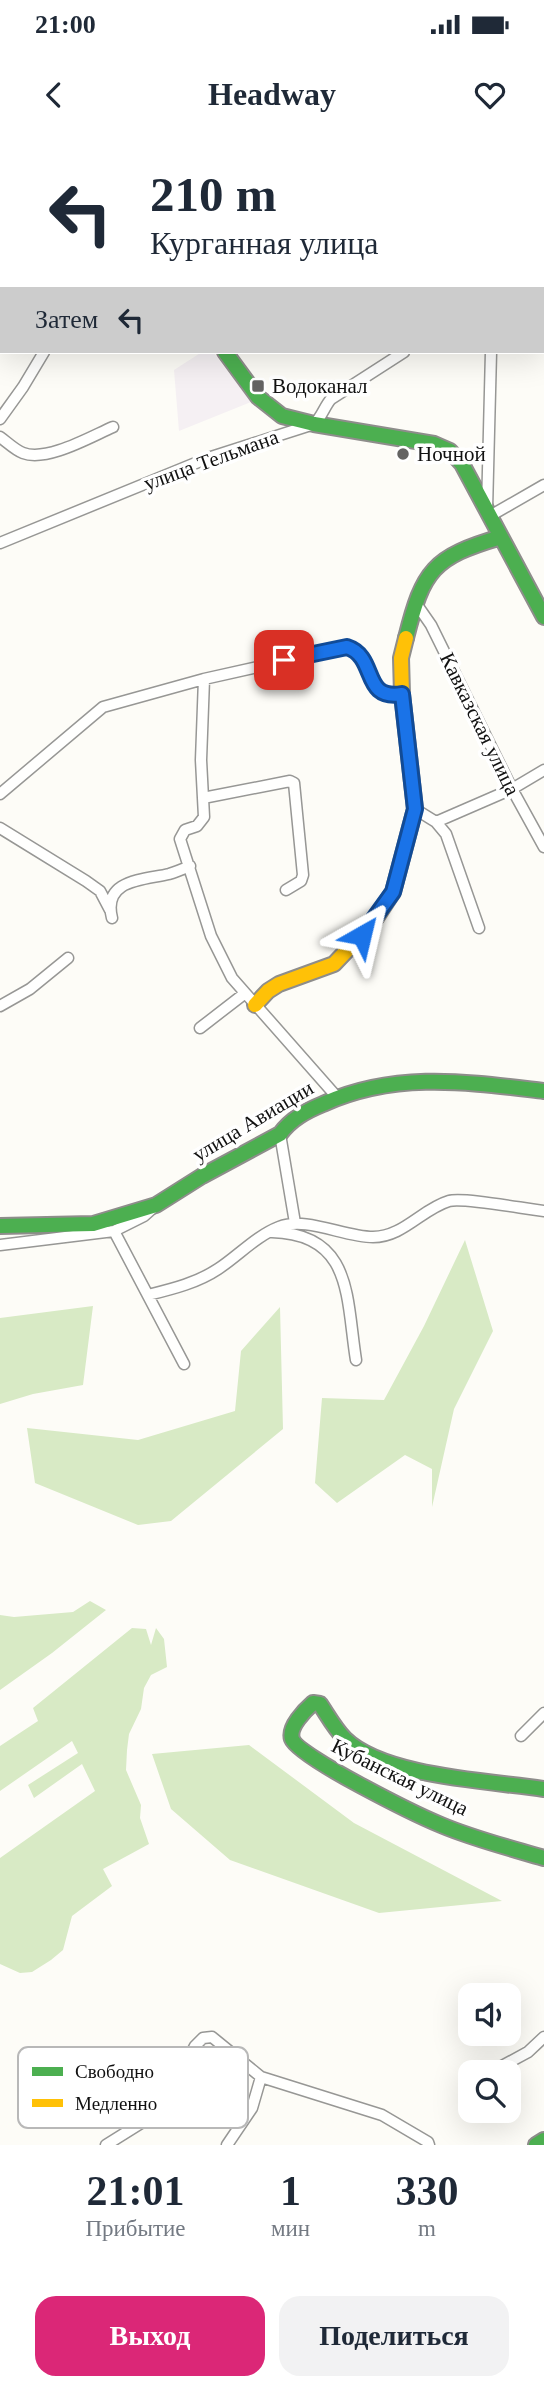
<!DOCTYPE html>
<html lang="ru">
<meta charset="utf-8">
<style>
:root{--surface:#fff;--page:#f2f2f3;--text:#1f2937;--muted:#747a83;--accent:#db2777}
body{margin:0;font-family:Georgia,serif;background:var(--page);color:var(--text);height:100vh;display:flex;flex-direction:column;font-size:26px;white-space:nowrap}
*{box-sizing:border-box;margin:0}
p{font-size:23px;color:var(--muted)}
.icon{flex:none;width:38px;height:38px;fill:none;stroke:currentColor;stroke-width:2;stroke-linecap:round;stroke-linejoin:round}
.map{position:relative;height:2005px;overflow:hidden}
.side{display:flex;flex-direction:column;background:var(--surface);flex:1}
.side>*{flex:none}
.guide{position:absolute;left:0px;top:0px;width:544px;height:214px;box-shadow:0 7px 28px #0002;background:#fff;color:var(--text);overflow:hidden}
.controls{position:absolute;left:458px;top:1843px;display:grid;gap:14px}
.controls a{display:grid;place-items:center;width:63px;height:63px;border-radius:14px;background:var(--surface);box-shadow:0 7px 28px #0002;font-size:35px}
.pin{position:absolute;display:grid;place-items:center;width:60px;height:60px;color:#fff;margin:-30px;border-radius:14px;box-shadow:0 4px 10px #0006}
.me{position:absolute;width:77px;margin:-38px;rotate:37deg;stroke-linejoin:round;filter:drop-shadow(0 0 5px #0008)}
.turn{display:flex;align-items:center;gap:24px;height:147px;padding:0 35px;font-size:32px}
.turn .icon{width:91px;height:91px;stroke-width:2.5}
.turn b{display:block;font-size:49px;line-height:60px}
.then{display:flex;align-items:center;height:66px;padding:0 35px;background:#0003;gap:14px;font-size:26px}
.eta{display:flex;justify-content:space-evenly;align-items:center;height:119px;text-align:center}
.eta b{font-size:42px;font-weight:800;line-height:49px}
.cta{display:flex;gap:14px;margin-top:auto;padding:14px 35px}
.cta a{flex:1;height:80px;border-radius:21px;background:var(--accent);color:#fff;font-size:28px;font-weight:800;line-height:80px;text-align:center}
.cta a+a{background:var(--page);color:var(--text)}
.status{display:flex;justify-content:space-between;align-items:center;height:49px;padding:0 35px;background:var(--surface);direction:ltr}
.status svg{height:19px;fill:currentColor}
header{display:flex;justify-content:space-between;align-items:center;height:91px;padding:0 35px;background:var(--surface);font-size:32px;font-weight:800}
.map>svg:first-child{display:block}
.industrial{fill:#f5f0f3}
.forest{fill:#d8eac5}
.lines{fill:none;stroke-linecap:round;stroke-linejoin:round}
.street-casing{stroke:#979795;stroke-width:13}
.fast-casing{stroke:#8e8d8b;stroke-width:18}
.slow-casing{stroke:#8e8d8b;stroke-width:18}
.street{stroke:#fffffe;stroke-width:10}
.fast{stroke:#4caf50;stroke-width:14}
.slow{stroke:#ffc107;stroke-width:14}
.route-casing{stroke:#114b97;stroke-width:18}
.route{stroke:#1a73e8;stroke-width:12}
.poi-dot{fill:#646362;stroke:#fff;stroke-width:2.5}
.labels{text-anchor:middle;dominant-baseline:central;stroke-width:7;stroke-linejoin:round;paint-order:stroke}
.poi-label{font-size:21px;fill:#111;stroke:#fff;text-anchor:start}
.street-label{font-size:21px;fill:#111;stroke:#fff}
.key{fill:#fff;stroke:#b8b8b8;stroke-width:2}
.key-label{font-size:19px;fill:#111}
</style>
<div class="status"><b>21:00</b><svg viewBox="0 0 49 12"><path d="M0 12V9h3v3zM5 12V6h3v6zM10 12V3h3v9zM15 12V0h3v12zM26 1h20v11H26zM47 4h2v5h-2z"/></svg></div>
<header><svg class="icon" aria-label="back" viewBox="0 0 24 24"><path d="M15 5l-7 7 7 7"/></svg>Headway<svg class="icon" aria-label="heart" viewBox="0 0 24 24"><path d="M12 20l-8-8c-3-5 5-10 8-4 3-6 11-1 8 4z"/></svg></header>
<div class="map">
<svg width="544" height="2005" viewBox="0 0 544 2005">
<rect width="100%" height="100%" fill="#fdfcf7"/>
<path class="industrial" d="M202,212H213L251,262L179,291L174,230Z"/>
<path class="forest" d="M465,1100L493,1191L454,1269L432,1367V1329L405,1315L337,1363L315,1343L322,1258L384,1260L424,1186Z
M93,1166L83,1245L33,1254L0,1264V1178Z
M280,1167L283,1289L171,1381L138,1385L35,1343L27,1288L138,1300L235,1271L241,1211Z
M90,1461L106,1470L52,1513L0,1550V1475L14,1477L73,1472Z
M132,1488L146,1489L151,1505L156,1488L164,1499L167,1527L151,1535L144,1548L141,1569L129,1594L127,1610L126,1630L141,1665L140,1678L149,1704L103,1729L112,1746L72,1776L63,1810L51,1820L32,1832L20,1833L0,1824V1718L95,1651L82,1624L34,1658L28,1645L78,1613L72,1601L0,1651V1606L38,1581L33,1568Z
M249,1605L354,1683L502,1761L379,1773L230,1720L171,1669L152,1614Z"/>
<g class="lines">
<defs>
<path id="street" d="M93,0L94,2
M166,2L167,0
M193,2L195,0
M0,102L2,101
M542,120L544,119
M0,279L23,247L44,212
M0,297C7,302 15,310 23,313C47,322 90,297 113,287
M487,370L491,212
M490,376L544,345
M0,403L208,318L314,284C322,277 324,267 331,259L404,212
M415,462L431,485L512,649L544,707
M204,539L201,620L204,677L197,686L185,690L180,699L211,796L232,838L336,956
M0,654L103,567L204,539L347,507C378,517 361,560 402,554
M203,658L290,641L294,643L303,735L301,741L286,750
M415,669L436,682L446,694L479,788
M436,682L512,649L544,630
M0,688L86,741L100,751L110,770
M112,778C102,739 144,740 169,734C176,732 183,729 190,726
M0,866L30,849L68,818
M200,888L244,854
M280,994L295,1083
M114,1091L184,1224
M272,1092C353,1094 346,1158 356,1220
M0,1105L114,1091L144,1076L153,1068
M148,1155C172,1149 197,1143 218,1129C238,1116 256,1096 279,1087C306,1076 344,1097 373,1097C403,1097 422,1069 449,1061C463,1057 525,1069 544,1071
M521,1596L544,1573
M491,1932L528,1912L544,1897
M106,2005L162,1970L195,1906L203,1898L212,1897L261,1937L382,1975L428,2002L429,2005
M227,2005L252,1968L261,1937"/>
<path id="fast" d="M225,212L258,257L282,276L314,284L434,304L450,311L462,324L544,477
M406,498C423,430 433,417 501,397
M0,1086L93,1084L156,1065L202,1036L280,994C291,979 306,971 323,964C396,931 467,942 544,951
M544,1649C491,1641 384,1637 345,1599C335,1589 328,1576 320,1564L313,1563C305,1570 288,1587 292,1599C298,1617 419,1676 441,1685C474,1699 510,1708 544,1718
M536,2005L544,2000"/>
<path id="slow" d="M223,0V2
M255,865L268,851L279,844L334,824L372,784L393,752L415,669L402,554L401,518L406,498"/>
</defs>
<use href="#street" class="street-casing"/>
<use href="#fast" class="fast-casing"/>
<use href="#slow" class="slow-casing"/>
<use href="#street" class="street"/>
<use href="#fast" class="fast"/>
<use href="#slow" class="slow"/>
</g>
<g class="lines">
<defs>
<path id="route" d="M284,520L347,507C378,517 361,561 402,554L415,669L393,752L362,795"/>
</defs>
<use href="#route" class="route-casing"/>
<use href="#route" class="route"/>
</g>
<g class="poi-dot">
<rect x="251" y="239" width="14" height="14" rx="3.5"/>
<circle cx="403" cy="314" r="7"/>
</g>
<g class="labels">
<g class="poi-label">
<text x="272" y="246">Водоканал</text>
<text x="417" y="314">Ночной</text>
</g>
<g class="street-label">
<text transform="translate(211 320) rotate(-20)">улица Тельмана</text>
<text transform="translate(480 584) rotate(64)">Кавказская улица</text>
<text transform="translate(253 981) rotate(-31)">улица Авиации</text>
<text transform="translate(400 1637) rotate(26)">Кубанская улица</text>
</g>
</g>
<rect x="18" y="1907" width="230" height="81" rx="10" class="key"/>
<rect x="32" y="1927" width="31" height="9" fill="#4caf50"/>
<rect x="32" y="1959" width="31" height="8" fill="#ffc107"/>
<g class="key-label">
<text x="75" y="1938">Свободно</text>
<text x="75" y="1970">Медленно</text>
</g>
</svg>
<div class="controls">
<a><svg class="icon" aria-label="sound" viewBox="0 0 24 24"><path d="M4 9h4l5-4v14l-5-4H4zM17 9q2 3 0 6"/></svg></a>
<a><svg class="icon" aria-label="search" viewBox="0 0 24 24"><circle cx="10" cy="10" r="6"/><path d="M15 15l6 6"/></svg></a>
</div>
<div class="pin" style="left:284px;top:520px;background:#d93025"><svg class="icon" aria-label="arrive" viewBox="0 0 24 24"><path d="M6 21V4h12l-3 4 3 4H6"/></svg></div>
<svg class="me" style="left:362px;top:795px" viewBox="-20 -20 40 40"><path d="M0-17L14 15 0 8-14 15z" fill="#1a73e8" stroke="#fff" stroke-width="4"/></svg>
<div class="guide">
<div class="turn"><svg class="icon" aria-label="left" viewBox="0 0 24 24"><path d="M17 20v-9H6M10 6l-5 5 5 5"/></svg><div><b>210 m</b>Курганная улица</div></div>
<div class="then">Затем<svg class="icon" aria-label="left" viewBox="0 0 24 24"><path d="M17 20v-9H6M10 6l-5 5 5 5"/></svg></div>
</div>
</div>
<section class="side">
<div class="eta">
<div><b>21:01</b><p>Прибытие</p></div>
<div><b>1</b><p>мин</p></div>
<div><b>330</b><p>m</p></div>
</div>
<div class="cta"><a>Выход</a><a>Поделиться</a></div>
</section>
